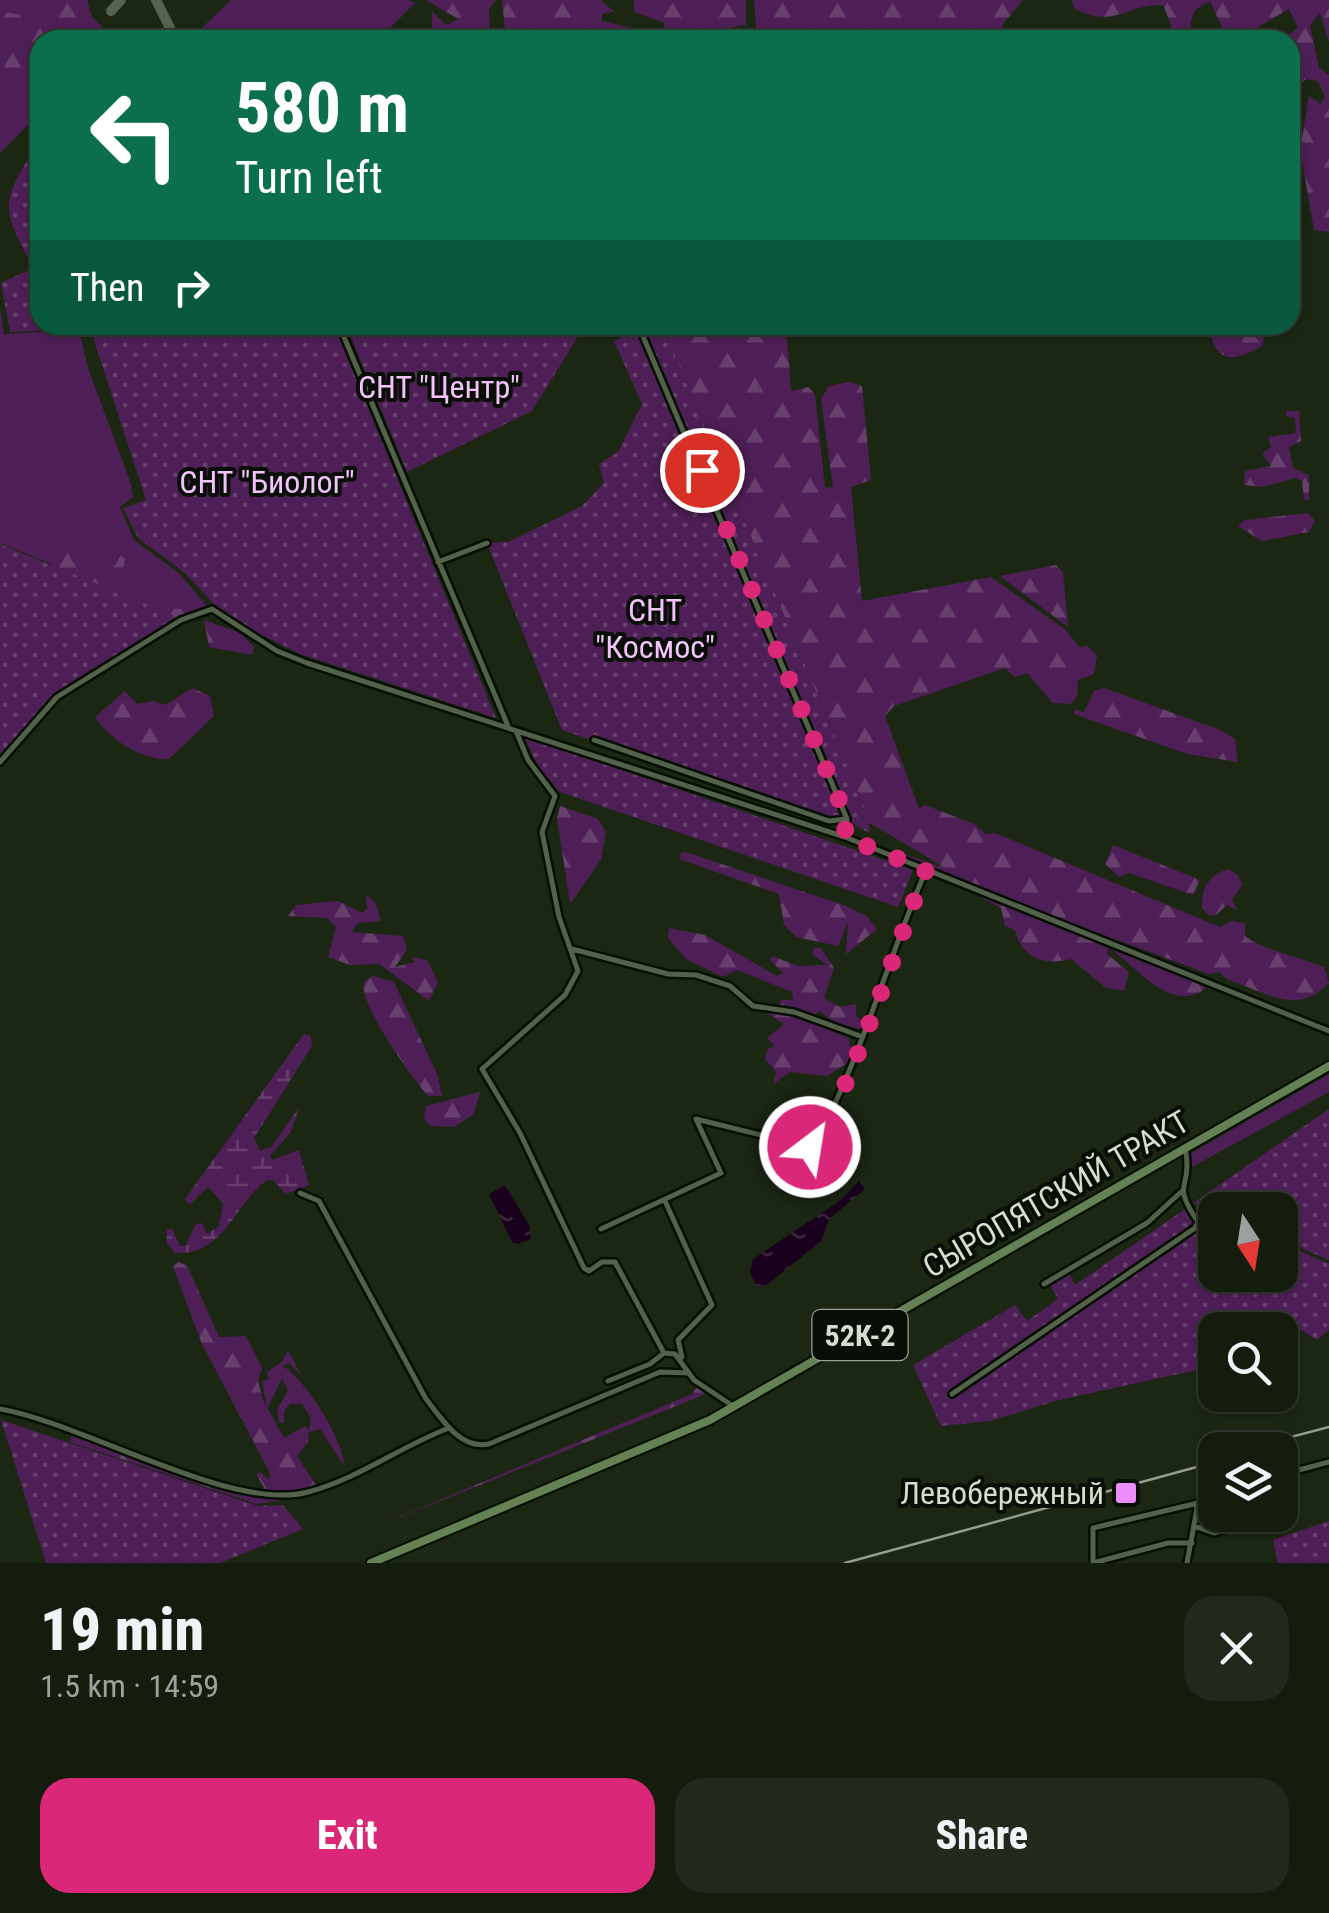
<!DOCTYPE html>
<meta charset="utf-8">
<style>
:root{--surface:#141c0e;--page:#21291c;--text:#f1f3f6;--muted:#9da19e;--line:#333a2e;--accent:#db2777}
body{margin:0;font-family:"Roboto Condensed",sans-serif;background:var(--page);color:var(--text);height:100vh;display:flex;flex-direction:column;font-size:38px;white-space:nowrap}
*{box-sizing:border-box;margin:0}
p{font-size:32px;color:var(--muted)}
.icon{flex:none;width:55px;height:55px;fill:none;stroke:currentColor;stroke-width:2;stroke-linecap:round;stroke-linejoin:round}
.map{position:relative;height:1563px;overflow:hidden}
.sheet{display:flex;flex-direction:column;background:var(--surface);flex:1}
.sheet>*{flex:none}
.hud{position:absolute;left:30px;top:30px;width:1270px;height:305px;border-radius:30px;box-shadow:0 2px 8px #0004,0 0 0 2px var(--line);background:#0b6e4f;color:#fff;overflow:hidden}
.needle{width:65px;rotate:168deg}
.fabs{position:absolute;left:1198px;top:1192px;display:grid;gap:20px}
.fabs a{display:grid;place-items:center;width:100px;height:100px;border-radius:20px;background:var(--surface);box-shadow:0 2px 8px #0004,0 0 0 2px var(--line);font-size:50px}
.pin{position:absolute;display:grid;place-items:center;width:85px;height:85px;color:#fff;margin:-42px;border:5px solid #fff;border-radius:50%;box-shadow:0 2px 10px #0007}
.me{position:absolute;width:110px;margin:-55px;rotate:31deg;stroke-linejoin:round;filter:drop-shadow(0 0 8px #0008)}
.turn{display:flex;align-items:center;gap:35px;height:210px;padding:0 40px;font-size:45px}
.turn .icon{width:130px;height:130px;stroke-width:2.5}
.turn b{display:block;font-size:70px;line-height:85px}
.then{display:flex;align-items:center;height:95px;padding:0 40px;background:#0003;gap:20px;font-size:38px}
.round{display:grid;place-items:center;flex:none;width:105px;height:105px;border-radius:30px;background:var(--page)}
.head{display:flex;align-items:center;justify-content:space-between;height:170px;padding:0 40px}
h1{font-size:60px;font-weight:800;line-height:75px}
.action{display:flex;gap:20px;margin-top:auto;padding:20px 40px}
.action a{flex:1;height:115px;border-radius:30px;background:var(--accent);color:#fff;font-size:40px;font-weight:800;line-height:115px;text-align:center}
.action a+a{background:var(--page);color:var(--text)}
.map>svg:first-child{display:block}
.grass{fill:#4e1f56}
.forest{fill:url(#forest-firs)}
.wetland{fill:url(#wetland-marsh)}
.park{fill:url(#park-dots)}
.water{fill:url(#water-ripples)}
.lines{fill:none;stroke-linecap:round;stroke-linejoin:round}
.taxiway{stroke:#576150;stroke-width:10}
.minor-casing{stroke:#050f01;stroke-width:10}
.major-casing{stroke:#050f01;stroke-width:12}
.minor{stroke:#53614b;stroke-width:5}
.major{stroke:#658053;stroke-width:8}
.rail{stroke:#939c8d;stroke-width:2.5}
.route{stroke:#db2777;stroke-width:18;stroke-dasharray:0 32.4}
.poi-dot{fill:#eb8dfb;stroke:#090e06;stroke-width:4}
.labels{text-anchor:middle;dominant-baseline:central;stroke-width:8;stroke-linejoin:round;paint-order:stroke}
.shield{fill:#090e06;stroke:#989f93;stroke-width:2.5}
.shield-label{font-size:30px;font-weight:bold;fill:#d5ddd0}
.park-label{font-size:32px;fill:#f2c3fa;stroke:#090e06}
.street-label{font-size:32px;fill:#d5ddd0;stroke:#090e06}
.poi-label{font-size:32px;fill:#d5ddd0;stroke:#090e06;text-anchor:end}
</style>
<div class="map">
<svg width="1329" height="1563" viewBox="0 0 1329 1563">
<defs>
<pattern id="forest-firs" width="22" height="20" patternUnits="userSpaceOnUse" patternTransform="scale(2.5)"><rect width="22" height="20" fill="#4e1f56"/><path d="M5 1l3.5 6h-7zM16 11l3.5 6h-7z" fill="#673f6d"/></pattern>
<pattern id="wetland-marsh" width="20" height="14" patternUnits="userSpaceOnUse" patternTransform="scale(2.5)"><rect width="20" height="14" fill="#4e1f56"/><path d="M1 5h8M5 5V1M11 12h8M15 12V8" fill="none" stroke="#673f6d"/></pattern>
<pattern id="park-dots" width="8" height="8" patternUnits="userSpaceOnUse" patternTransform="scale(2.5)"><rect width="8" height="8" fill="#4e1f56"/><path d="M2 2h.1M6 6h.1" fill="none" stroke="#673f6d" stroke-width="1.8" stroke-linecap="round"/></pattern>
<pattern id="water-ripples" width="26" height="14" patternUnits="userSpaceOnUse" patternTransform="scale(2.5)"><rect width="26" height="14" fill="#19001d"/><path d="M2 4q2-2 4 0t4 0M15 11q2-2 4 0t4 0" fill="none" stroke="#3a253d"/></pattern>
</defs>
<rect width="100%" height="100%" fill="#1b2613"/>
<path class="grass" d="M0,0H74L116,40H40V124L28,125L0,153Z
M231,0H408L415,3L378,40H189Z
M0,307L4,334L79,330L88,368L131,484L133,497L120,507L134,540L180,574L207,606L178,616L0,543Z
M1329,1074V1092L1192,1167L1190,1154Z
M288,1350L301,1375L289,1363L283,1366C305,1380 342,1436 345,1467L320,1429L309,1432L311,1418L302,1404H290L284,1411V1423H279L277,1410L288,1390L282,1379L267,1409L262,1381L269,1379L267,1372L282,1362Z"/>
<path class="forest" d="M73,0H87L98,37L40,40V118C0,91 0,57 0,11L36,18Z
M426,0H496L489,9L490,40H422L432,37V11L446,25L458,19Z
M502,0H600L614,11L602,14V21L661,35L665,23L634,12V0H746V25L696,33L690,40H506Z
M754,0H1023L1002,25V40H757Z
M1072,0H1329V42L1320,13L1310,25L1319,68L1329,75V232L1314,230L1300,149L1309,96L1321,104L1325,97L1318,81L1306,79L1290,92V40H1281L1298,28L1289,9L1246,34L1226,36L1210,1L1195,10L1190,24L1194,40H1177L1163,5C1125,4 1114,30 1074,8Z
M662,325H786L791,391L809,387L815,395L825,488L833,487L821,399L829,386L849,382L862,386L871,480L851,487L862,601L991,577L1066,630L1080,648L1087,645L1097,656L1094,674L1078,680L1077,696L1071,704L1053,703L1027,673L1014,677L1005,668L894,706L885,716L919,809L925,805L974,824L986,834L995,833L1220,927L1232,921L1245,923V936C1261,949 1302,958 1324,967L1329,983C1297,1017 1265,992 1227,979L1219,972L1209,974L923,868L892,854V850L944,868C941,864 873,825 869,823L870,833L856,826L865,817V808Z
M1220,325H1266L1262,346C1240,358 1219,367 1211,336Z
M1286,411H1299L1301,441L1289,447L1293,468L1309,475V501L1304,499L1302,481L1295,478L1263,487L1244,485L1245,471L1271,466L1262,453L1271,447L1268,437L1296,433L1295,418L1286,416Z
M1308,513L1315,521L1309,532L1262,541L1238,526L1245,520Z
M63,539L76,554L88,556L110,545L125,559L123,571L138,582L139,594L167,608L192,610L166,624L51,567V553Z
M1056,565L1063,572L1068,627L1000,576Z
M204,620L240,633L254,647L252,655L209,647Z
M193,688L210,696L214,716L169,759C143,761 109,739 95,717L125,691L137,704L154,701L165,705Z
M1104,688L1220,730L1235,739L1238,762L1187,754L1074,714L1075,710L1084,712L1094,691Z
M560,806L598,819L606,832L601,860L570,904L557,818Z
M1113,845L1200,880L1193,895L1129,873L1119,877L1105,864Z
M686,852L843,905L867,916L877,929L846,954L848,922L838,946L796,937L784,925L779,894L679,859L681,853Z
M1228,869L1238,875L1242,885L1232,900L1237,910L1227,905L1216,915H1208L1202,908C1202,887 1208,876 1228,869Z
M940,876L1210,984C1175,1021 1135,964 1109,948L1107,954L1129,972L1124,991L1106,988L1071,959C1043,966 1022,958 1015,930L1005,926L1001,908Z
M366,895L375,902L381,921L358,923L351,932L403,936L407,950L395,967L415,962L412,957L427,960L438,982L429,1001L379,964L350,965L328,957L336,927L327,918L288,916L296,905L338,901L362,913L367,909Z
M669,928L705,935L777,976L783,973L770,960L772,956L798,966L827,965L812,954L814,948H821L834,968L824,998L840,1007L856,1004V1016L865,1024L863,1030L837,1023L819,1011L808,1020L849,1038L852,1060L827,1076L790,1072L773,1084L776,1072L765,1059L768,1049L774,1046L767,1038L784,1024L761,1009L778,1011L781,1000H793L792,992L737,970L723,977L686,959L668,938Z
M373,976L394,982L437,1074L442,1096H428C412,1077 358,1004 364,982Z
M480,1092L474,1114L454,1127L431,1126L424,1119L426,1106Z
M178,1262L187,1265L219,1337L246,1336L262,1368L258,1381L263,1400L284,1438L305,1426L309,1430L308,1442L297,1456L317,1487L268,1494L257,1476L259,1471L269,1480L270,1473L202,1344L173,1267Z
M698,1386L706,1394L378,1526L692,1394Z
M73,1432L223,1487L270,1497H301L257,1504L70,1442Z"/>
<path class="wetland" d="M304,1034L311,1036L312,1046L254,1138L260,1151L272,1146L300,1106L290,1133L270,1156L272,1160L299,1150L309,1185L286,1194L273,1180H267C235,1203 224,1256 175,1253L167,1244L166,1229H172L180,1246H185L196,1224L202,1223L207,1234L219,1226L223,1203L208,1187L189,1205L185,1199Z"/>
<path class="park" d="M37,144L40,325H334L496,718L300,654L226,617L185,573L138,538L123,508L146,500L90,328L10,332L1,283L33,268C0,203 0,206 37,144Z
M346,325H585L532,411L407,472Z
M646,325H662L865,808V817L856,826L847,819L836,822L562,730L487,543L508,542L582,506L604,483L599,464L618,452L642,404L614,341Z
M0,544L180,618L47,701L0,758Z
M523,736L913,870L898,907L560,792L540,769Z
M1329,1109V1260L1280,1239V1210L1215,1212L1193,1203Z
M1188,1207L1215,1218V1275H1280V1242L1329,1264V1330L1317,1340L1298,1328L1280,1339V1330H1215V1366L1059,1400L990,1421L941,1426L913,1365L1015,1305L1027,1321L1058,1299L1050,1284L1068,1273L1075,1285Z
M1,1420L258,1506L283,1505L303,1529L220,1563H46Z
M1329,1521V1563H1278L1273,1540Z"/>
<path class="water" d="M859,1181L865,1189L829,1219L821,1241L768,1284L757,1287L750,1272L753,1259L841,1200Z
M505,1185L529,1225L531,1239L518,1244L512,1242L489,1194Z"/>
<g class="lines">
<path class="taxiway" d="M156,0L170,28
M111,11L121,0"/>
<defs>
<path id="minor" d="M339,325L508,726
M640,329L847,819L845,837
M438,562L487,543
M516,731L528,760L555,796L542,832L559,917L578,971L565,995L482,1069L520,1133L584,1268L589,1271L602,1262H615L664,1353
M594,740L829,821L847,819
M0,762L57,697L181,620L212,609L277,651L307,663L845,837L1329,1031
M572,949L668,974L696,975L730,986L753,1006L794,1012L863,1037
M300,1193L319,1201L426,1399C442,1419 460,1450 489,1444L660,1372L689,1373
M665,1201L712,1305L678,1340L682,1357
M601,1229L721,1173L696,1119L810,1147L815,1144C862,1056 887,961 926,870
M1044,1284L1147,1223L1181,1192
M608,1381L650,1364L664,1353L675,1354L694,1380L733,1406
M952,1394L1195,1228L1198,1222C1170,1179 1192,1193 1186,1153
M0,1409C83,1423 233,1513 308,1492C358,1479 401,1446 449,1428
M1280,1475L1329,1462
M1194,1526L1214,1533L1260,1519
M1093,1563V1528L1198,1503
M1093,1563L1168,1543H1192
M1187,1563L1198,1503L1215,1494"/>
<path id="major" d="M371,1563L710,1420L1329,1066"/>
</defs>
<use href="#minor" class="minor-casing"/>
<use href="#major" class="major-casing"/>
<use href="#minor" class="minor"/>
<use href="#major" class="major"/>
<path class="rail" d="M1241,1450L1329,1427
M845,1563L1215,1462"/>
</g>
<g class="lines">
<path class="route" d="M702,470L847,819L844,837L926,870C906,917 839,1127 810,1147"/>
</g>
<rect class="poi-dot" x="1114" y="1481" width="24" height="24" rx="5"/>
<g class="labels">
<rect class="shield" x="812.5" y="1310" width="95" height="50" rx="8"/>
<g class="shield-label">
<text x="860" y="1335">52К-2</text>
</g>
<g class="park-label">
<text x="439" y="387">СНТ "Центр"</text>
<text x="267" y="482">СНТ "Биолог"</text>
<text x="655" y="610">СНТ<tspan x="655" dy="37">"Космос"</tspan></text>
</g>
<g class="street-label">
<text transform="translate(1056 1194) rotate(-30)">СЫРОПЯТСКИЙ ТРАКТ</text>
</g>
<g class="poi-label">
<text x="1104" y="1493">Левобережный</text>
</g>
</g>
</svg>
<div class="fabs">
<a><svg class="needle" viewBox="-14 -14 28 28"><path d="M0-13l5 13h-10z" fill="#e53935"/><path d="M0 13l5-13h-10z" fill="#9da19e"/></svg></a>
<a><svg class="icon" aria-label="search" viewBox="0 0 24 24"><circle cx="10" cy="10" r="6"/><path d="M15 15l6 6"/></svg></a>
<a><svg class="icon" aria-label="layers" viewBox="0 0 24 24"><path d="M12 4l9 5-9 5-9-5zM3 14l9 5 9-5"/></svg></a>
</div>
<div class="pin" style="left:702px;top:470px;background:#d93025"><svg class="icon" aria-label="arrive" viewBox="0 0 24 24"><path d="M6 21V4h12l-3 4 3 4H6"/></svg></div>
<svg class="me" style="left:810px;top:1147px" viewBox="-20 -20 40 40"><circle r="17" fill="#db2777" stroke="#fff" stroke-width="3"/><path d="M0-11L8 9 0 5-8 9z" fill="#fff"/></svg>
<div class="hud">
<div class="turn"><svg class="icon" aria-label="left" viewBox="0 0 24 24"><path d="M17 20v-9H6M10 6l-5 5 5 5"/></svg><div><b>580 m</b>Turn left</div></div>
<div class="then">Then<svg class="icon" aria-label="right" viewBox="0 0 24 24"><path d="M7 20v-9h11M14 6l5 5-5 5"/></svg></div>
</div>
</div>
<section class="sheet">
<div class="head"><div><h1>19 min</h1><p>1.5 km · 14:59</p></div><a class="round"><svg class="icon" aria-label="close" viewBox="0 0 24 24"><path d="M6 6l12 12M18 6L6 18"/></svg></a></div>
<div class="action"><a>Exit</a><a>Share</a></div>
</section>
